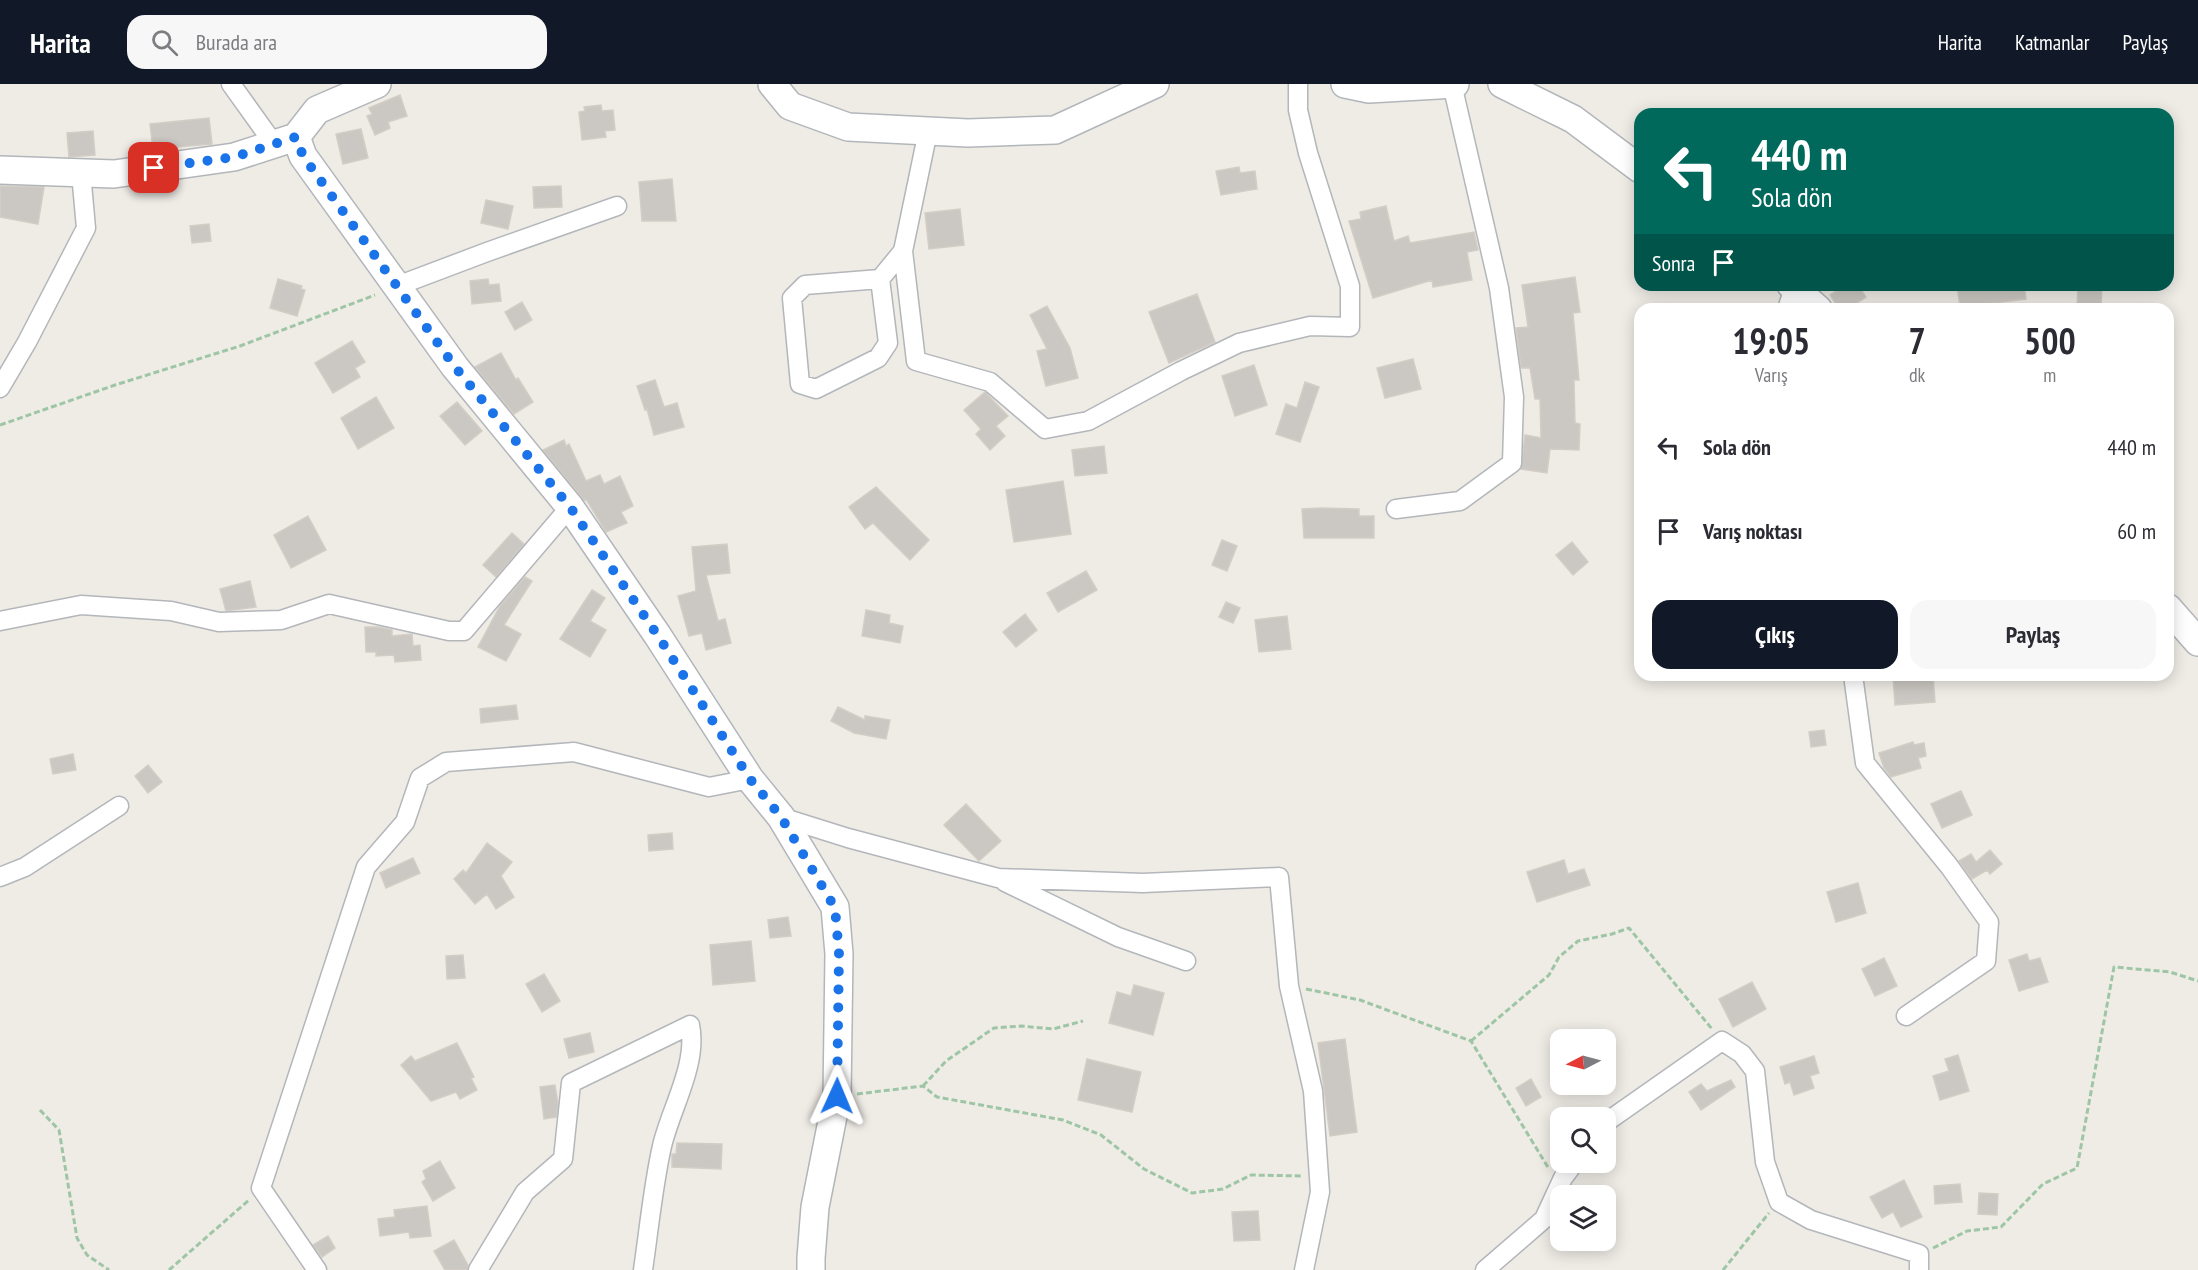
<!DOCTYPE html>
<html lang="tr">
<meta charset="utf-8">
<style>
:root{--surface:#fff;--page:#f7f7f7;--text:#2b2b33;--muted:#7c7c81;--accent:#111827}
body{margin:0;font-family:"PT Sans Narrow",sans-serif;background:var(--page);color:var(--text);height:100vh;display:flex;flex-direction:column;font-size:22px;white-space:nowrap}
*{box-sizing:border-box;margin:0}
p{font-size:20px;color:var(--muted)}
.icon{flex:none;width:33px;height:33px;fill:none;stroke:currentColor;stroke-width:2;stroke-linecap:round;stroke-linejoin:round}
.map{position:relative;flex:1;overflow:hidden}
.panel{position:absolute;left:1634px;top:219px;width:540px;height:378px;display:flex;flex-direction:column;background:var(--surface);border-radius:18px;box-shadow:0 3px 15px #0003}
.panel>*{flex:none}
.hud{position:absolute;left:1634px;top:24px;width:540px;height:183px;border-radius:18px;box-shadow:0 3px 15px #0003;background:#00695c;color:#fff;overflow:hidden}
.needle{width:39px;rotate:264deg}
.tools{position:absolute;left:1550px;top:945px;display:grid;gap:12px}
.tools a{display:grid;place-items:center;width:66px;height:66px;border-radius:12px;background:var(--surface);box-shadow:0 3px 15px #0003;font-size:30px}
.pin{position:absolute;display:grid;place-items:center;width:51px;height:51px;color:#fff;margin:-26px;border-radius:12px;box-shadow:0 3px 9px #0006}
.me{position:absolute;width:66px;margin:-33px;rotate:1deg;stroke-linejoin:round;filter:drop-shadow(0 0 4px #0008)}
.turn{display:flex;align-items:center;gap:21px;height:126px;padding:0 18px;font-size:27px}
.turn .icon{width:78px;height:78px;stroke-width:2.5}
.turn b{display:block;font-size:42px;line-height:51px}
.then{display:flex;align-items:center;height:57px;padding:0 18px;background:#0003;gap:12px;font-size:22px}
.eta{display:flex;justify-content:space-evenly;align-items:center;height:102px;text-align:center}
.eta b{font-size:36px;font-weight:600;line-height:42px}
.primary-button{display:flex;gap:12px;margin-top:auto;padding:12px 18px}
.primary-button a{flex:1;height:69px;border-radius:18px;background:var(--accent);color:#fff;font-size:24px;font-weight:600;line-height:69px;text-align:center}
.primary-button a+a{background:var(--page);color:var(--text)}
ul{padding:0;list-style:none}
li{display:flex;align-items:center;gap:18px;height:84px;padding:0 18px}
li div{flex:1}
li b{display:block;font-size:22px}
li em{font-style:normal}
header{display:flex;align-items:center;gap:36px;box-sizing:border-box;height:84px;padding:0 30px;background:var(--accent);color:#fff}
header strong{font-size:28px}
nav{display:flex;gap:33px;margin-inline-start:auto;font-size:21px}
.search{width:420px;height:54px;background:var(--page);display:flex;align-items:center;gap:15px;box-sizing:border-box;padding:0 21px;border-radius:18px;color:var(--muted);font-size:22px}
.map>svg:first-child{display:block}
.building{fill:#cbc7c2;stroke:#d3cec5;stroke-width:1.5}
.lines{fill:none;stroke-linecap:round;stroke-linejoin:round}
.street-casing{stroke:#b3b6ba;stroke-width:21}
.secondary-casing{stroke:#b2b6ba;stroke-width:30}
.path{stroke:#9ec6a6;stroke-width:3;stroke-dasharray:6 3;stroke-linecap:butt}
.street{stroke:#fff;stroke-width:18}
.secondary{stroke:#fff;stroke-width:27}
.route{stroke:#1a73e8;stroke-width:10;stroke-dasharray:0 18}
</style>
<header>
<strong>Harita</strong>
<div class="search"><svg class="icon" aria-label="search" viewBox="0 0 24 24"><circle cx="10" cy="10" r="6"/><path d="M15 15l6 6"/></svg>Burada ara</div>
<nav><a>Harita</a><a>Katmanlar</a><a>Paylaş</a></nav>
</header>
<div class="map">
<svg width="2198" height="1186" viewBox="0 0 2198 1186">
<rect width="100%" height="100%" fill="#efece6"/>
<path class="building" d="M400,11L407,32L388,38L390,44L375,51L367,32L372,30L369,24Z
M601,21L602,27L613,26L615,46L605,47L606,53L582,56L579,28L585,27L584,23Z
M209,34L212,60L153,65L150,40Z
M361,45L368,74L343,80L336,50Z
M93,47L95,71L69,73L67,49Z
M1239,83L1240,89L1255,87L1257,105L1221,111L1216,87Z
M672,95L676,137H642L639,98Z
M0,102L44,103L38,140L0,133Z
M561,102L562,123L534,124L533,103Z
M486,116L513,122L508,145L481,139Z
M1386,122L1394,157L1408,152L1410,159L1474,148L1478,166L1467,168L1472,196L1433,203L1432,196L1373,214L1349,137L1361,135L1360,128Z
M960,125L964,161L929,165L925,129Z
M209,140L211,157L192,159L190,142Z
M1575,193L1580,228L1573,229L1579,296H1574L1575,339L1580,340L1579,366L1550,365L1547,389L1521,385L1525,351L1541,354L1540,315H1535L1530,284H1521L1516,244L1528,243L1522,201Z
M278,195L302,202L301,205L305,206L297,232L270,224Z
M488,195L489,201L499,200L501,217L472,220L470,197Z
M1846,201H1858L1866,213L1848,225H1839L1830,211Z
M1957,201H2024L2026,215L1960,223Z
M2078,201H2102L2101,225L2077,224Z
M1197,210L1215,258L1169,279L1149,228Z
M522,218L532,236L515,246L505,228Z
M1047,222L1070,264L1078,294L1046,302L1037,267L1047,265L1030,231Z
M352,257L365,278L355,284L360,293L333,309L315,279Z
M501,269L516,296L518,294L533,318L514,330L475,283Z
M1413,275L1421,305L1385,314L1377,284Z
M1254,281L1267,321L1235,332L1222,292Z
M655,296L664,323L677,319L684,343L654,351L647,325L645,326L637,302Z
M1305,298L1319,303L1300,358L1276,350L1286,320L1297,324Z
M985,308L1008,332L996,342L1005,352L990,366L976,350L981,345L964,326Z
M376,313L394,344L358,365L341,334Z
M457,318L482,347L465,361L440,332Z
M564,356L566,362L569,360L586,397L600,391L604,400L620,392L633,422L621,428L627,439L606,448L586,415L584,416L543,366Z
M1104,362L1107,389L1075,392L1072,366Z
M1063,397L1071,450L1014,458L1006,406Z
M876,403L929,456L910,476L873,439L865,445L849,423Z
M1321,424L1359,425V432H1374V454H1304L1302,425Z
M308,432L326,466L291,484L274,451Z
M512,449L524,460L496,493L483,481Z
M1222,456L1237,462L1227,487L1212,481Z
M1572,458L1588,478L1573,491L1556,471Z
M727,460L730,489L706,491L718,537L725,535L731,559L706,566L702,549L689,552L678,512L696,507L692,463Z
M1086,487L1097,506L1058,528L1047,509Z
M525,493L532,497L504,541L521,550L506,577L478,563L500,522Z
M250,497L256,523L226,527L220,505Z
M592,506L605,514L590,537L606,546L590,573L560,555Z
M1226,518L1240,524L1233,539L1219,533Z
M866,526L890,531L889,539L903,542L900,559L862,552Z
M1025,530L1037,546L1016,563L1003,548Z
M1287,532L1291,565L1259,568L1255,536Z
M365,543H379L392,546V552L412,550L413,562L420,561L421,576L395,578L394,571L376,572V568H366Z
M1893,591H1933L1935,618L1895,621Z
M516,621L518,635L481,639L480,625Z
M838,623L865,636V632L890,636L886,655L854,649L831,637Z
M1824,646L1826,661L1811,663L1809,648Z
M1913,658L1914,661L1924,659L1926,672L1918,674L1921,684L1891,693L1884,684L1879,669Z
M73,670L76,686L53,690L50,675Z
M148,681L162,698L148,709L135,692Z
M1961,707L1972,731L1942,744L1931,720Z
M966,720L1001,757L979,777L944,741Z
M672,749L673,765L649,767L648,751Z
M487,759L512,778L501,792L514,813L496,825L487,810L475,820L454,795L463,786L466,789Z
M1990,766L2002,780L1990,790L1987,786L1972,795L1959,777L1971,770L1976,778Z
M413,774L420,789L386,804L380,789Z
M1564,776L1568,790L1584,785L1590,801L1537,818L1527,788Z
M1858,799L1866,829L1836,838L1827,808Z
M788,833L791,852L770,854L768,836Z
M751,857L755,897L713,901L710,861Z
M2027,870L2029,877L2040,874L2048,898L2019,907L2009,876Z
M463,871L465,894L447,895L446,872Z
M1884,874L1897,902L1875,912L1862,885Z
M544,890L560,917L542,928L526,900Z
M1752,898L1766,925L1733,943L1719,915Z
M1134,901L1164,909L1153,951L1109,939L1117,908L1131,912Z
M590,949L594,968L569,974L564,955Z
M1345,955L1357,1048L1330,1052L1318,959Z
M457,959L474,993L471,994L477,1006L460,1015L456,1008L431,1017L401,981L411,972L415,977Z
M1958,971L1969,1007L1940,1016L1933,992L1949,987L1945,975Z
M1814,972L1819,989L1810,992L1814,1004L1794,1011L1790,998L1785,1000L1780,983Z
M1087,975L1141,988L1132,1028L1078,1016Z
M1531,995L1541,1013L1526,1022L1516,1004Z
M1731,996L1735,1003L1701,1026L1689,1008L1701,1000L1707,1007Z
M555,1001L558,1020L556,1033L544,1035L540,1003Z
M677,1059L722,1060L721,1085L672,1083V1070H676Z
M440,1077L455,1104L433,1117L422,1098L426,1095L423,1087Z
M1904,1096L1922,1133L1901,1143L1893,1128L1882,1134L1870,1113Z
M1960,1100L1962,1118L1935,1120L1934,1102Z
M1979,1109L1998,1110L1997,1131L1978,1130Z
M427,1122L431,1152L410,1154L409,1148L380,1152L378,1135L395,1133L394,1126Z
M1258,1127L1260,1156L1234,1157L1232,1128Z
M328,1152L335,1164L322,1173L313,1161Z
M454,1156L468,1181L467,1186H445L434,1167Z"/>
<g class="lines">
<defs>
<path id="street" d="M231,0L274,60
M928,47L903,167L916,277L990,298L1045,345L1088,337L1181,287L1239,259L1310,242L1350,243V202L1308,69L1298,26V0
M880,195L888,259L878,274L816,305L800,300L792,214L805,201L880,195L903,167
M397,202L487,168L617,122
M1787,225L1794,204
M0,304L27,258L86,144L81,89
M1396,425L1460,417L1512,379L1514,313L1499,204L1452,0
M0,537L81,521L171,527L219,538L281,536L329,520L449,547H464L570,423
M1853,591L1865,679L1949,782L1989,838L1986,877L1906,932
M781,733L848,754L998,794L1143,799L1279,793L1289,902L1313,1007L1320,1108L1304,1186
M0,793L25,783L119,722
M1005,798L1118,853L1186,877
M1605,1039L1722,957L1742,970L1755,987L1765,1078L1779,1118L1811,1136L1919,1170V1186
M317,1186L261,1104L366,783L405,738L420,694L446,678L574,668L709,703L750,695
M478,1186L525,1108L563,1075L571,999L690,941C698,980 671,1024 662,1062C653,1102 649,1145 643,1186
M1485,1186L1544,1135L1563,1094L1575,1078"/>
<path id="secondary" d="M377,0L317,26L296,53L303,72L455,283L570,423L658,552L750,695L781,733L835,823L839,870L837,1012L815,1123L811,1174V1186
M772,0L790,22L848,43L968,49L1055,46L1155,0
M1345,0L1369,5L1455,0
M1502,0L1573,35L1640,85
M0,86L114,90L234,73L296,53
M1791,201L1818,225
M2168,524L2198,558"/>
</defs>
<use href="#street" class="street-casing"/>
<use href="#secondary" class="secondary-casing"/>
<path class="path" d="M0,341L115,301L240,262L375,211
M1306,905L1360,916L1471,957L1549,1085
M1471,957L1549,891L1559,873L1578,857L1612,850L1629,844L1712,945
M923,1002L946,977L994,944L1021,942L1053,945L1083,937
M857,1010L923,1002L937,1013L1063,1036L1101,1051L1144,1085L1192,1109L1223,1105L1251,1091L1303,1092
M40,1026L59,1046L77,1154L87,1171L109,1186
M1933,1164L1967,1147L2001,1143L2043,1100L2077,1084L2114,883L2170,888L2198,897
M169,1186L249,1116
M1723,1186L1769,1129"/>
<use href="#street" class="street"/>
<use href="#secondary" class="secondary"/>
</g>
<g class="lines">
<path class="route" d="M154,84L234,73L296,53L303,72L455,283L570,423L658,552L750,695L781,733L835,824L839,870L837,1012"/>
</g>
</svg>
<div class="tools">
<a><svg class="needle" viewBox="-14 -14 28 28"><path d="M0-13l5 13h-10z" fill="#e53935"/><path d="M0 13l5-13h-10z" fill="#7c7c81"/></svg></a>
<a><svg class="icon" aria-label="search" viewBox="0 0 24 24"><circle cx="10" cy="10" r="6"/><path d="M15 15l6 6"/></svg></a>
<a><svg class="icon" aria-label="layers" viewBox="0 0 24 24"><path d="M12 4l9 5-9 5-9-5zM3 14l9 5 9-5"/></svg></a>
</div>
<div class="pin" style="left:154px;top:84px;background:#d93025"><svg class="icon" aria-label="arrive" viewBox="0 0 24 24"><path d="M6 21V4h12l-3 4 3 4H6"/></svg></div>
<svg class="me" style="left:837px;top:1012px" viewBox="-20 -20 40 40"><path d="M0-17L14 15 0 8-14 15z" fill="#1a73e8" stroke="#fff" stroke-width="4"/></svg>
<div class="hud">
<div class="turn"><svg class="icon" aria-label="left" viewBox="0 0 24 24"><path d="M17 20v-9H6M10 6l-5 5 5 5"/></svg><div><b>440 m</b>Sola dön</div></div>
<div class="then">Sonra<svg class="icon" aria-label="arrive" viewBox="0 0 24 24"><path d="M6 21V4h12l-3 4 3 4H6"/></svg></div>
</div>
<section class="panel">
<div class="eta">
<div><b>19:05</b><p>Varış</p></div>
<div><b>7</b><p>dk</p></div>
<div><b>500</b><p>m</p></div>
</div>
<ul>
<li><svg class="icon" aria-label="left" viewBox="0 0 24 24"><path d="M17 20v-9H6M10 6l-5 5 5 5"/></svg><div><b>Sola dön</b></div><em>440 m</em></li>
<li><svg class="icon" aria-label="arrive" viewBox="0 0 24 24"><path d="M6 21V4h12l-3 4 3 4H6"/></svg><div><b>Varış noktası</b></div><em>60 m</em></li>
</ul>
<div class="primary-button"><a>Çıkış</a><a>Paylaş</a></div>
</section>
</div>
